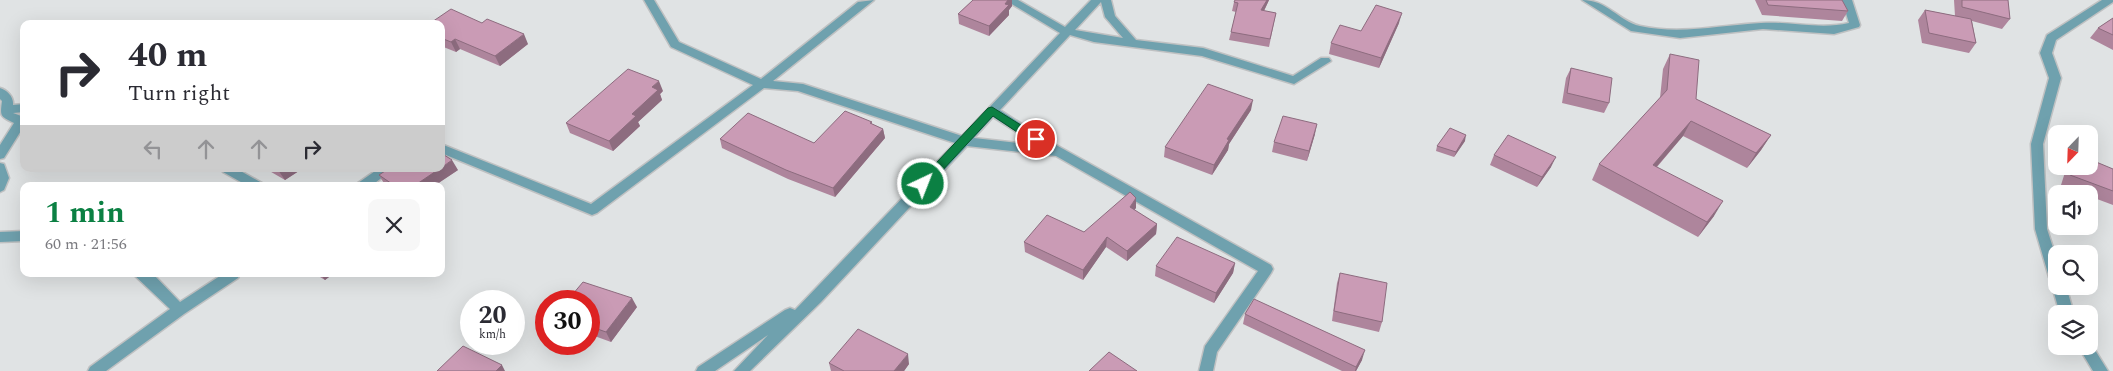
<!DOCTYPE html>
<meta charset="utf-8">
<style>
:root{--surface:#fff;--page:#f7f7f7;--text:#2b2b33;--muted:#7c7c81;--accent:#0b8043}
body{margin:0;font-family:Spectral,serif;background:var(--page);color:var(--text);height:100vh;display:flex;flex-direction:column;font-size:19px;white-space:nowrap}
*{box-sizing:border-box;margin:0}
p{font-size:16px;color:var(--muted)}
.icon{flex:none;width:28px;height:28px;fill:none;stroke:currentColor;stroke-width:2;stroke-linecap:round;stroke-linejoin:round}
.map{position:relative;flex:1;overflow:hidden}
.panel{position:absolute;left:20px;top:182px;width:425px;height:95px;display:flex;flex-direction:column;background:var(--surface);border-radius:10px;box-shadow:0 5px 20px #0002}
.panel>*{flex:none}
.hud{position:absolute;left:20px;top:20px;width:425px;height:152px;border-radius:10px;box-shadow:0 5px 20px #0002;background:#fff;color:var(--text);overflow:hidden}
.needle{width:32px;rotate:203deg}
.controls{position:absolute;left:2048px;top:125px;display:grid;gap:10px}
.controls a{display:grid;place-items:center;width:50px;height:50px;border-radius:10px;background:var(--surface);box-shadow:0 5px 20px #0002;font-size:25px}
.speed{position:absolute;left:460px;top:290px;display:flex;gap:10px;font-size:25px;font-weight:700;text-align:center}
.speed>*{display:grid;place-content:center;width:65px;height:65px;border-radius:50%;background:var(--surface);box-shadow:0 5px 20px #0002;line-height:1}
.speed small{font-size:12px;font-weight:400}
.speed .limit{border:8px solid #d22;background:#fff;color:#111}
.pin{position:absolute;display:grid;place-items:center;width:42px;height:42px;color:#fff;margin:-21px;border:2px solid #fff;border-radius:50%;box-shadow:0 1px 5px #0007}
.me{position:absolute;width:55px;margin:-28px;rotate:43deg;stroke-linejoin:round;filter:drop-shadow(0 0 4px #0008)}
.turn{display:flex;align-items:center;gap:18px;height:105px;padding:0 25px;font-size:22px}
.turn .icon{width:65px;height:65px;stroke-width:2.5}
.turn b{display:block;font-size:35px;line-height:42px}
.lanes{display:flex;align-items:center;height:48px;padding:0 25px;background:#0003;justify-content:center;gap:25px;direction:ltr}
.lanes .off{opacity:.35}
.round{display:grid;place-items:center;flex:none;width:52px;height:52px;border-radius:10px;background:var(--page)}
.overview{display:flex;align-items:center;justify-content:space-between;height:85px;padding:0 25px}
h1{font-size:30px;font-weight:700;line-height:38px;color:var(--accent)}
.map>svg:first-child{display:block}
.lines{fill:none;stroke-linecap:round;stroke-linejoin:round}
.minor-casing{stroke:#bfc1c2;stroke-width:3}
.minor{fill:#6fa1ae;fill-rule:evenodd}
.wall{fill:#ae859c}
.shaded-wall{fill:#8d6c7f}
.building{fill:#ca9bb5;stroke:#8d6c7f}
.route{fill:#0b8043;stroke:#07532c}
</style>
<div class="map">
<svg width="2113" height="371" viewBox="0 0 2113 371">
<rect width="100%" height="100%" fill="#e0e3e4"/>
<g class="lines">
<defs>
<path id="minor" d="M644,0H654L679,42L761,79L858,2L874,0L773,81L803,84L962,136L1060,33L1005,0H1018L1065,27L1091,0H1111L1115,16L1136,40L1203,48L1293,76L1321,58H1329L1331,61L1294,84L1202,56L1094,42L1070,35L1000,110L1040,136L1271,265L1273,269L1271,273L1217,352L1213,371H1199L1205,346L1258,271L1056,156L967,146L821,302L750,371H734L768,335L715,371H696L698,367L785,310L790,308L795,310L955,143L798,91L764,88L597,213L592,215L441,153V144L591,204L753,85L671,47ZM1101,2L1105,17L1123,38L1075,30ZM993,117L1032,142L1037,145L974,138Z
M1582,0C1608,0 1618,21 1640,26C1680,35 1721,25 1761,23C1791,21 1820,30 1849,23L1842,0H1852L1860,25L1859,27L1834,34L1763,29L1680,38L1631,31Z
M2102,0H2113V2L2056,40L2052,53L2061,78L2043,144L2047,229L2056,257V286H2066L2074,314H2060L2052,286L2055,282L2051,281L2049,277L2035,229L2031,144L2049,78L2040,53L2047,35Z
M0,88C7,90 14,97 13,105L24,104V112L13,113L24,117V126L4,158L0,159V145L14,123C0,116 0,117 2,101L0,99Z
M0,163L4,164L9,178L4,190L0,192Z
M221,169H237L262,183L264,186H248L223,172Z
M378,169H393L371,186H356L358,183Z
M24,231V241L0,242V232Z
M133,274H153L180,302L223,274H240L238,278L184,314L106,371H88L90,367L170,309Z
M2089,341L2090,342L2108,371H2093L2078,346H2089Z"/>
</defs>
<use href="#minor" class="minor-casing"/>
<use href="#minor" class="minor"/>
</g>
<path class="wall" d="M973,0H1012V6L1009,10V15L989,36L959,24L958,14Z
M1235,0H1269L1264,11L1276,13L1269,47L1229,40L1236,12L1232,11L1234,2Z
M1755,0H1842L1848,11L1842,21L1762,15Z
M1954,0H2008L2010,19L2002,29L1972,21L1976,43L1969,53L1922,43L1918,20L1925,10L1955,16Z
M2113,18V50L2090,38L2098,28Z
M1399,23L1379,68L1329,54L1331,43L1361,31Z
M441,24L528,44L500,66L460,49L456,52L441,46Z
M1670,54L1696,99L1771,135L1761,150L1747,168L1683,136L1657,167L1714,216L1698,237L1592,180L1599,164L1660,98L1663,69Z
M1571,68L1609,103L1604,113L1562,103L1566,78Z
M663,91L660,94L662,100L638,122L640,126L613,151L570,133L566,123Z
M1251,110L1229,144L1228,150L1212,175L1164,157L1165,147Z
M872,122V124L883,129L885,138L835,197L788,179L722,148L720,139L814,143Z
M1315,134L1307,161L1272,152L1274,142Z
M1465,141L1454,157L1436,151L1437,146Z
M1494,155L1551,167L1537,187L1490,165Z
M2067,166H2089L2113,169V205L2089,196V194H2083L2061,185Z
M266,169H302L285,180Z
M458,170L434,186H387L385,185L379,175Z
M1136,208L1134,210L1157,224L1156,234L1127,261L1106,247L1083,280L1025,252L1024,242L1084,232Z
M1235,263L1233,273L1214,303L1155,276L1156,266Z
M1340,273L1382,322L1379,332L1332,321L1337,283Z
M315,274H333L325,280Z
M589,301L637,307L611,342L589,334Z
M1245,314L1362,360L1356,371H1342L1243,324Z
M829,363L909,364L904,371H831Z"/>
<path class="shaded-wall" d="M1008,0H1012V6L1009,10V15L989,36V26Z
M1267,0H1269L1260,19L1261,10Z
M1402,13L1399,23L1379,68L1381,58Z
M524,34L528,44L500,66L495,56Z
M455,39L460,49L456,52L451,42Z
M659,81L663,91L660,94L662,100L638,122L640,126L613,151L609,141L632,114L652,87Z
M1253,100L1251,110L1229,144L1228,150L1212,175L1214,165L1227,139Z
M1691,121L1683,136L1645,180L1653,165Z
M1317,124L1315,134L1307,161L1309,151Z
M883,129L885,138L835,197L833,188Z
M1466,135L1465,141L1454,157L1456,152Z
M1771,135L1761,150L1747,168L1756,153Z
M1556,157L1551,167L1537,187L1542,177Z
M452,160L458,170L434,186H414L439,169H441V168Z
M280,169H302L285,180L278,170Z
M1136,198V208L1129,217L1130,207Z
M1723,201L1714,216L1698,237L1707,222Z
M1157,224L1156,234L1127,261V251Z
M1107,237L1106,247L1083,280V270Z
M1235,263L1233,273L1214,303L1216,293Z
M320,274H333L325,280Z
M632,298L637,307L611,342L606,332Z
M1365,350L1362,360L1356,371H1355L1356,367Z
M908,354L909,364L904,371H894Z
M502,365L505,371H496Z"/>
<path class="building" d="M973,0H1008L1005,4L1009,5L989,26L958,14Z
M1235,0H1267L1261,10L1276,13L1270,39L1231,32L1238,3L1234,2Z
M1766,0H1842L1848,11L1768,5Z
M1962,0H2008L2010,19L1962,7Z
M1376,5L1402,13L1381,58L1331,43L1340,25L1361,31Z
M451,9L482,23L487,19L524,34L495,56L455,39L451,42L441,38V24H429Z
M1925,10L1971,19L1976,43L1929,33Z
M2113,18V35L2098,28Z
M1670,54L1699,60L1696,99L1771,135L1756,153L1691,121L1653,165L1723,201L1707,222L1599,164L1667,90Z
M1571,68L1612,78L1609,103L1567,93Z
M628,69L659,81L652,87L658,90L632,114L636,116L609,141L566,123Z
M1208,84L1253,100L1227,139L1229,140L1214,165L1165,147Z
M845,111L872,122L870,123L883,129L833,188L786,170L720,139L748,113L814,143Z
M1283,116L1317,124L1309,151L1274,142Z
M1450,128L1466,135L1456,152L1437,146Z
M1508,135L1556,157L1542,177L1494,155Z
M441,153L452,160L441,168Z
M2089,159L2113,169V191L2070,175L2073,166H2089Z
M388,169H439L414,186H395L379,175Z
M1130,192L1136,198L1130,207L1157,224L1127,251L1107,237L1083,270L1024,242L1047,215L1084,232Z
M1177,237L1235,263L1216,293L1156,266Z
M1340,273L1387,283L1382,322L1334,311Z
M583,282L632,298L606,332L589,326V301H567Z
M1254,299L1365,350L1356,367L1245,314Z
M858,329L908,354L894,371H844L829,363Z
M463,346L502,365L496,371H437Z
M1109,352L1137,371H1089Z"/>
<path class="route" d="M992,107L1040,137L1042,139L1040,142H1032L993,116L927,187H919L917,184L919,181L988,108Z"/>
</svg>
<div class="controls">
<a><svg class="needle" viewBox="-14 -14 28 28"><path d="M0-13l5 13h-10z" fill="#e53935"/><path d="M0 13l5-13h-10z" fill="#7c7c81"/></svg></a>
<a><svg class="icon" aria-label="sound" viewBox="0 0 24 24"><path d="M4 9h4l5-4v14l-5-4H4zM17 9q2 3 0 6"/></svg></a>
<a><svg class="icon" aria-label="search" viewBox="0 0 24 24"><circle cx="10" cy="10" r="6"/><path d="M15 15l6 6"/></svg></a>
<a><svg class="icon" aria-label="layers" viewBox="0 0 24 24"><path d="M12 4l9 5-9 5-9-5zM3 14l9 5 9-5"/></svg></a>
</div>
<div class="speed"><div>20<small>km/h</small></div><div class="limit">30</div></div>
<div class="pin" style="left:1036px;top:139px;background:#d93025"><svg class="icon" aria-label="arrive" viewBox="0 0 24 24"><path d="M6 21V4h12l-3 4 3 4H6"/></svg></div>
<svg class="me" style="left:923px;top:184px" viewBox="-20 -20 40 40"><circle r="17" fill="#0b8043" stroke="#fff" stroke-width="3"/><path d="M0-11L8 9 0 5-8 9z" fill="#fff"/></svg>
<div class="hud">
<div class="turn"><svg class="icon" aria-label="right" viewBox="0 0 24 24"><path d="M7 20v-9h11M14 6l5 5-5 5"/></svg><div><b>40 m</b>Turn right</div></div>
<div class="lanes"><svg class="icon off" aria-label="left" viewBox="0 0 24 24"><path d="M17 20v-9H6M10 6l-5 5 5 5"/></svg><svg class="icon off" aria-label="ahead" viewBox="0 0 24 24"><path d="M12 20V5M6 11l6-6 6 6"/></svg><svg class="icon off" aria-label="ahead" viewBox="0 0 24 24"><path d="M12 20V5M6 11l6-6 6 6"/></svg><svg class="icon" aria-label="right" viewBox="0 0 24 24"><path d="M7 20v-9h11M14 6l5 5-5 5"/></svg></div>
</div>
<section class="panel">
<div class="overview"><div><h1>1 min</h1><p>60 m · 21:56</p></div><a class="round"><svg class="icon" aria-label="close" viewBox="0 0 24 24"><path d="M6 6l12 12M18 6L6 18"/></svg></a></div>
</section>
</div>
